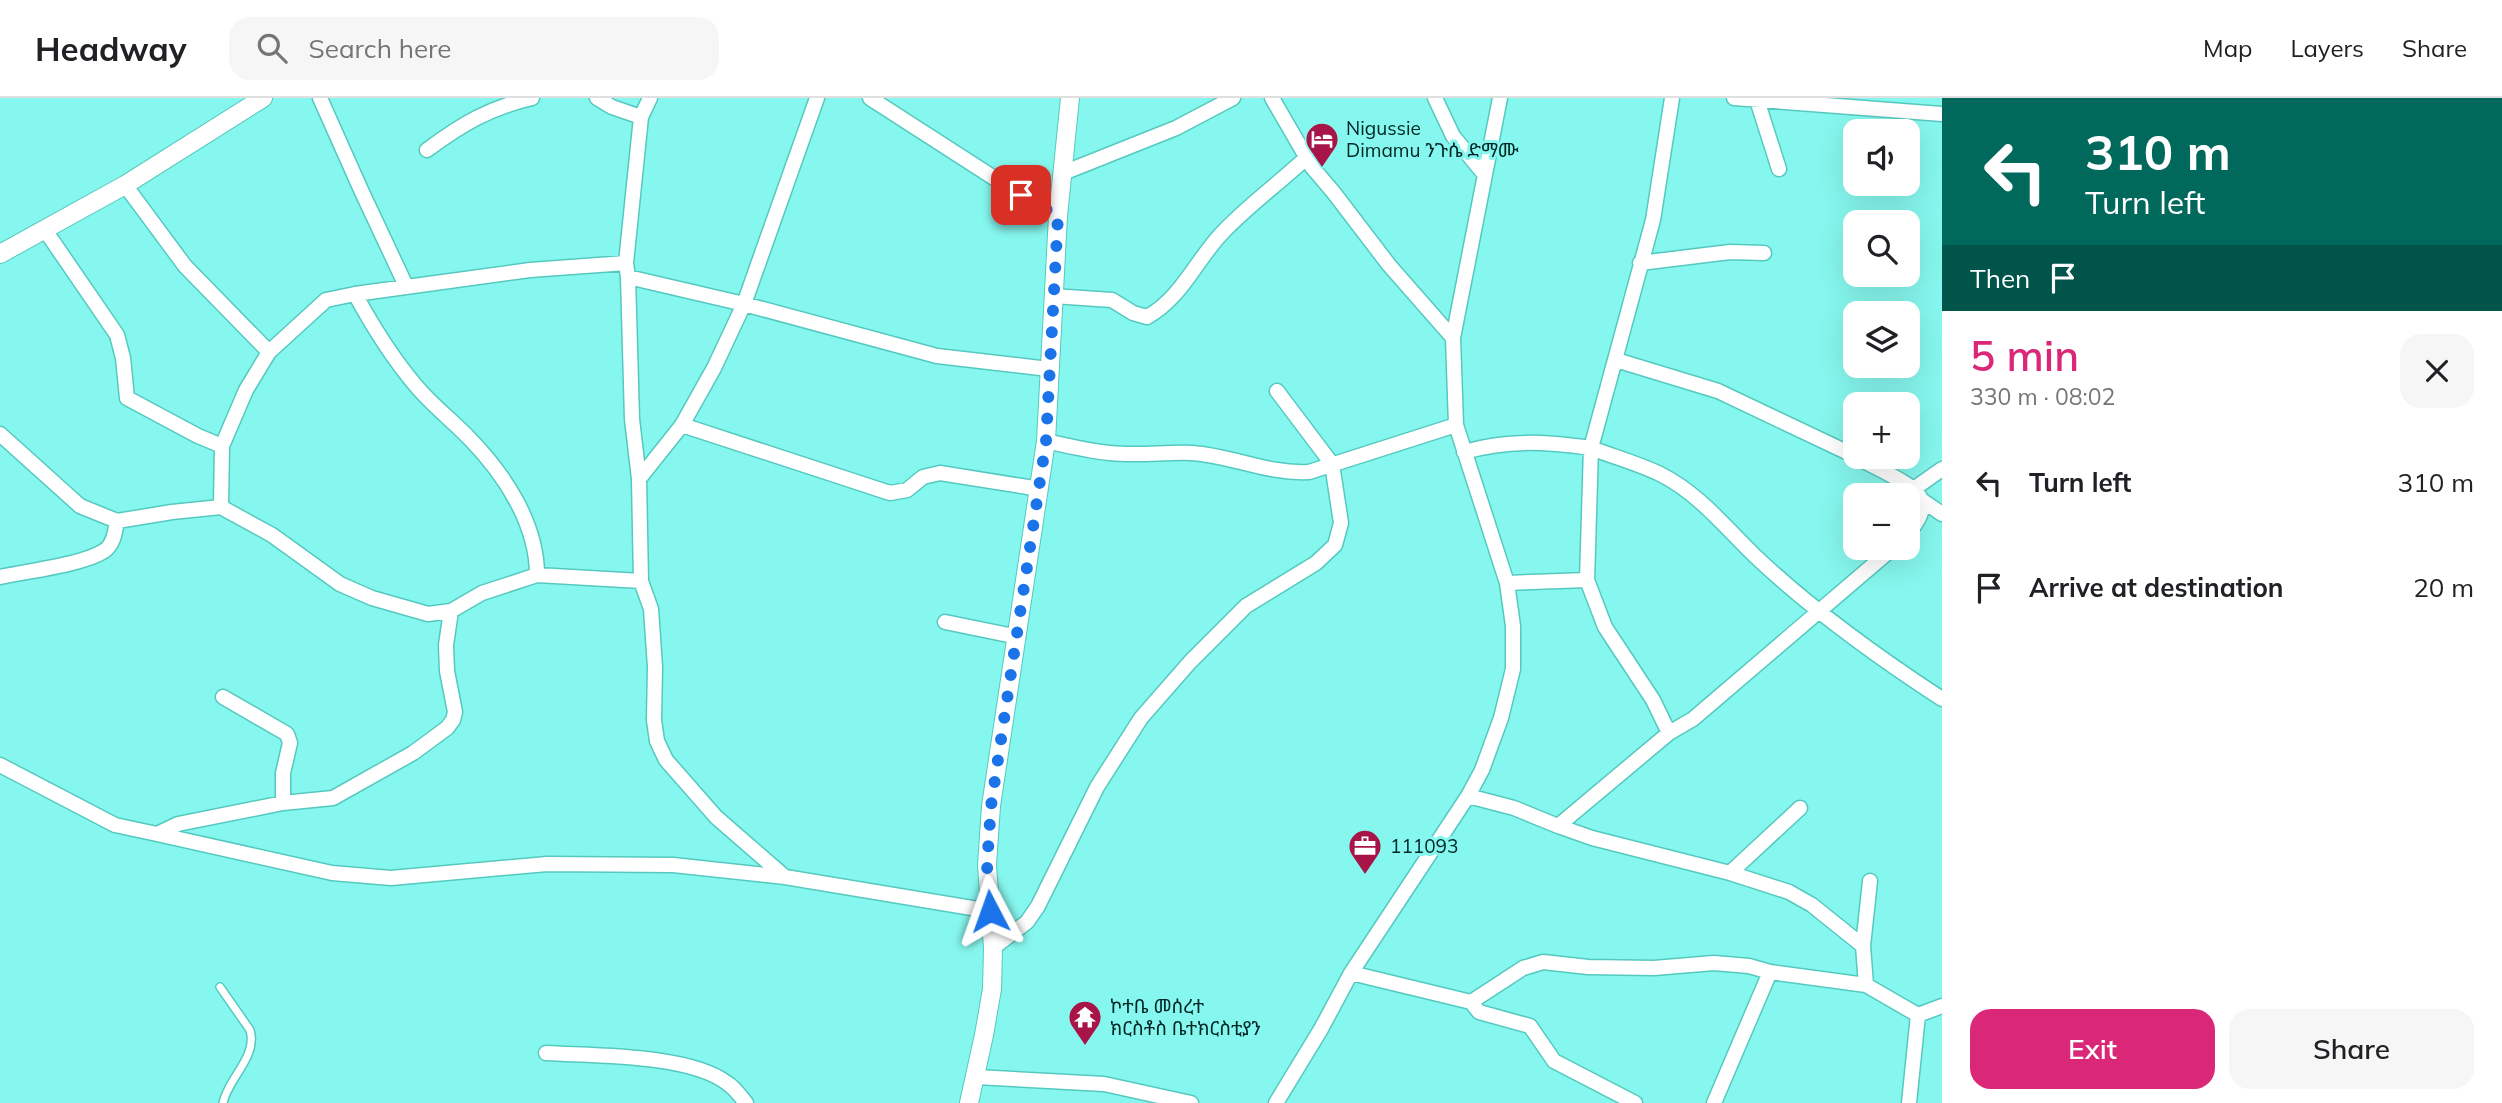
<!DOCTYPE html>
<meta charset="utf-8">
<style>
:root{--surface:#fff;--page:#f6f6f6;--text:#202124;--muted:#757577;--line:#e0e0e0;--accent:#db2777}
body{margin:0;font-family:Mulish,"Noto Sans Ethiopic",sans-serif;background:var(--page);color:var(--text);height:100vh;display:flex;flex-direction:column;font-size:26px;white-space:nowrap}
*{box-sizing:border-box;margin:0}
p{font-size:23px;color:var(--muted)}
.icon{flex:none;width:38px;height:38px;fill:none;stroke:currentColor;stroke-width:2;stroke-linecap:round;stroke-linejoin:round}
.map{position:relative;flex:1;overflow:hidden}
.side{display:flex;flex-direction:column;background:var(--surface);width:560px}
.side>*{flex:none}
.banner{background:#00695c;color:#fff;overflow:hidden}
.buttons{position:absolute;left:1843px;top:21px;display:grid;gap:14px}
.buttons a{display:grid;place-items:center;width:77px;height:77px;border-radius:14px;background:var(--surface);box-shadow:0 7px 28px #0002;font-size:35px}
.pin{position:absolute;display:grid;place-items:center;width:60px;height:60px;color:#fff;margin:-30px;border-radius:14px;box-shadow:0 4px 10px #0006}
.me{position:absolute;width:77px;margin:-38px;rotate:356deg;stroke-linejoin:round;filter:drop-shadow(0 0 5px #0008)}
.turn{display:flex;align-items:center;gap:24px;height:147px;padding:0 28px;font-size:32px}
.turn .icon{width:91px;height:91px;stroke-width:2.5}
.turn b{display:block;font-size:49px;line-height:60px}
.then{display:flex;align-items:center;height:66px;padding:0 28px;background:#0003;gap:14px;font-size:26px}
.round{display:grid;place-items:center;flex:none;width:74px;height:74px;border-radius:21px;background:var(--page)}
.head{display:flex;align-items:center;justify-content:space-between;height:119px;padding:0 28px}
h1{font-size:42px;font-weight:600;line-height:52px;color:var(--accent)}
.cta{display:flex;gap:14px;margin-top:auto;padding:14px 28px}
.cta a{flex:1;height:80px;border-radius:21px;background:var(--accent);color:#fff;font-size:28px;font-weight:600;line-height:80px;text-align:center}
.cta a+a{background:var(--page);color:var(--text)}
ul{padding:0;list-style:none}
li{display:flex;align-items:center;gap:21px;height:105px;padding:0 28px}
li div{flex:1}
li b{display:block;font-size:26px}
li em{font-style:normal}
header{display:flex;align-items:center;gap:42px;box-sizing:border-box;height:98px;padding:0 35px;background:var(--surface);border-bottom:2px solid var(--line)}
header strong{font-size:33px}
nav{display:flex;gap:38px;margin-inline-start:auto;font-size:24px}
.search{width:490px;height:63px;background:var(--page);display:flex;align-items:center;gap:18px;box-sizing:border-box;padding:0 24px;border-radius:21px;color:var(--muted);font-size:26px}
main{display:flex;flex:1;min-height:0}
.map>svg:first-child{display:block}
.lines{fill:none;stroke-linecap:round;stroke-linejoin:round}
.service-casing{stroke:#55c9c0;stroke-width:10}
.minor-casing{stroke:#55c9c0;stroke-width:17}
.tertiary-casing{stroke:#55c9c0;stroke-width:20}
.service{stroke:#fff;stroke-width:7}
.minor{stroke:#fff;stroke-width:14}
.tertiary{stroke:#fff;stroke-width:18}
.route{stroke:#1a73e8;stroke-width:12;stroke-dasharray:0 21.6}
.labels{text-anchor:middle;dominant-baseline:central;stroke-width:6;stroke-linejoin:round;paint-order:stroke}
.poi-label{font-size:19px;fill:#012725;stroke:#86f7ee;text-anchor:start}
</style>
<header>
<strong>Headway</strong>
<div class="search"><svg class="icon" aria-label="search" viewBox="0 0 24 24"><circle cx="10" cy="10" r="6"/><path d="M15 15l6 6"/></svg>Search here</div>
<nav><a>Map</a><a>Layers</a><a>Share</a></nav>
</header>
<main>
<div class="map">
<svg width="1942" height="1005" viewBox="0 0 1942 1005">
<rect width="100%" height="100%" fill="#86f7ee"/>
<g class="lines">
<defs>
<path id="service" d="M220,889L250,932C258,959 228,980 223,1005"/>
<path id="minor" d="M320,0L361,92L406,188
M597,0L612,9L641,19
M870,0L1022,98L1058,118
M1272,0L1312,69L1334,95L1389,167L1453,240
M1435,0L1453,38L1484,76
M1734,0L1942,16
M1757,2L1779,71
M427,52C462,26 489,10 532,0
M1063,75L1176,30L1233,0
M125,87L185,168L269,254L246,292L222,348
M45,132L117,237L123,260L127,300L198,338L222,348L221,409
M1640,165L1730,154L1764,155
M628,179L744,206L937,258L1049,271
M355,196L530,172L626,165
M1053,198L1112,202L1133,215L1147,219C1182,200 1197,160 1224,133C1249,107 1279,85 1306,60
M269,254L326,202L355,196C373,229 392,260 417,289C433,308 453,323 470,341C505,377 537,426 537,477L641,483L651,511L655,569L654,622L657,643L666,662L716,719L785,779L990,813
M1616,262L1718,293L1855,358
M682,327L890,395L907,392L923,379L940,375L1040,391
M0,336L80,408L117,423
M1046,343C1068,348 1089,353 1110,355C1137,358 1165,354 1192,355C1234,358 1266,376 1309,374L1456,327
M1464,354C1509,341 1546,344 1591,350L1653,122L1672,0
M1856,359C1869,366 1883,372 1896,380C1927,397 1930,408 1908,436
M639,381L682,327L714,270L744,206L817,0
M1915,390L1942,371
M1923,403L1942,416
M0,479C27,473 82,467 104,453C114,446 115,434 117,423L172,414L221,409L272,437L340,486L372,500L428,516L451,513L482,495L537,477
M1587,482L1591,350C1614,359 1640,366 1662,377C1699,396 1725,429 1755,458C1812,512 1876,558 1942,601
M641,483L639,381L632,321L628,179L626,165L641,19L650,0
M1507,485L1587,482L1605,529L1653,602L1669,635L1693,621L1893,450
M945,524L1018,539
M223,599L287,636L290,645L283,675V705
M0,667L115,727L157,736L178,726L283,705L333,700L413,655L447,630L453,622L455,614L447,573L446,547L451,513
M1468,698L1514,710L1558,728L1669,635
M1558,728L1592,740L1730,775L1789,794L1812,807L1863,848L1866,887
M157,736L332,775L391,780L547,766L673,767L785,779
M1730,775L1800,710
M1863,848L1870,783
M993,850L1027,824L1038,808L1097,689L1141,620L1190,564L1246,508L1316,465L1335,447L1341,425L1332,366L1277,293
M1351,875L1471,904L1479,914L1530,928L1554,963L1635,1005
M1471,904L1523,870L1543,864L1588,869L1654,870L1714,865L1749,868L1770,874L1866,887L1918,917L1909,1005
M1918,917L1942,908
M546,955C594,958 689,956 727,985C735,990 740,998 746,1005
M976,979L1104,986L1191,1005
M1276,1005L1321,931L1351,875L1468,698L1482,672L1501,620L1513,571V528L1507,485L1456,327L1453,240L1500,0
M1714,1005L1770,874"/>
<path id="tertiary" d="M0,156L125,87L263,0
M969,1005L984,937L992,891L993,850L987,767L991,708L1046,343L1058,118L1070,0"/>
</defs>
<use href="#service" class="service-casing"/>
<use href="#minor" class="minor-casing"/>
<use href="#tertiary" class="tertiary-casing"/>
<use href="#service" class="service"/>
<use href="#minor" class="minor"/>
<use href="#tertiary" class="tertiary"/>
</g>
<g class="lines">
<path class="route" d="M990,813L987,767L991,708L1046,343L1058,118L1021,97"/>
</g>
<defs>
<symbol id="hotel-pin" viewBox="-11 -11 22 30"><path d="M0 17L-7.5 6A9.5 9.5 0 1 1 7.5 6Z" fill="#a81348" stroke="#86f7ee"/><path d="M-6-4.5h1.5V1H6V5H4.5V3h-9V5H-6ZM-4 0a1.8 1.8 0 1 1 3.6 0ZM.5 0V-2.5h3Q6-2.5 6 0Z" fill="#fff"/></symbol>
<symbol id="office-pin" viewBox="-11 -11 22 30"><path d="M0 17L-7.5 6A9.5 9.5 0 1 1 7.5 6Z" fill="#a81348" stroke="#86f7ee"/><path d="M-6-3h4V-5.5h4V-3h4V5H-6ZM-1-4.5V-3h2v-1.5ZM-6 0V1H6V0Z" fill="#fff"/></symbol>
<symbol id="temple-pin" viewBox="-11 -11 22 30"><path d="M0 17L-7.5 6A9.5 9.5 0 1 1 7.5 6Z" fill="#a81348" stroke="#86f7ee"/><path d="M0-6L5-2H3V0L6.5 2.5H4V6H1.5V3h-3V6H-4V2.5H-6.5L-3 0V-2H-5Z" fill="#fff"/></symbol>
</defs>
<g fill-rule="evenodd">
<use href="#hotel-pin" x="1303" y="22" width="38" height="52"/>
<use href="#office-pin" x="1346" y="729" width="38" height="52"/>
<use href="#temple-pin" x="1066" y="900" width="38" height="52"/>
</g>
<g class="labels">
<g class="poi-label">
<text x="1346" y="30">Nigussie<tspan x="1346" dy="22">Dimamu ንጉሴ ድማሙ</tspan></text>
<text x="1390" y="748">111093</text>
<text x="1110" y="908">ኮተቤ መሰረተ<tspan x="1110" dy="22">ክርስቶስ ቤተክርስቲያን</tspan></text>
</g>
</g>
</svg>
<div class="buttons">
<a><svg class="icon" aria-label="sound" viewBox="0 0 24 24"><path d="M4 9h4l5-4v14l-5-4H4zM17 9q2 3 0 6"/></svg></a>
<a><svg class="icon" aria-label="search" viewBox="0 0 24 24"><circle cx="10" cy="10" r="6"/><path d="M15 15l6 6"/></svg></a>
<a><svg class="icon" aria-label="layers" viewBox="0 0 24 24"><path d="M12 4l9 5-9 5-9-5zM3 14l9 5 9-5"/></svg></a>
<a>+</a>
<a>−</a>
</div>
<div class="pin" style="left:1021px;top:97px;background:#d93025"><svg class="icon" aria-label="arrive" viewBox="0 0 24 24"><path d="M6 21V4h12l-3 4 3 4H6"/></svg></div>
<svg class="me" style="left:990px;top:813px" viewBox="-20 -20 40 40"><path d="M0-17L14 15 0 8-14 15z" fill="#1a73e8" stroke="#fff" stroke-width="4"/></svg>
</div>
<section class="side">
<div class="banner">
<div class="turn"><svg class="icon" aria-label="left" viewBox="0 0 24 24"><path d="M17 20v-9H6M10 6l-5 5 5 5"/></svg><div><b>310 m</b>Turn left</div></div>
<div class="then">Then<svg class="icon" aria-label="arrive" viewBox="0 0 24 24"><path d="M6 21V4h12l-3 4 3 4H6"/></svg></div>
</div>
<div class="head"><div><h1>5 min</h1><p>330 m · 08:02</p></div><a class="round"><svg class="icon" aria-label="close" viewBox="0 0 24 24"><path d="M6 6l12 12M18 6L6 18"/></svg></a></div>
<ul>
<li><svg class="icon" aria-label="left" viewBox="0 0 24 24"><path d="M17 20v-9H6M10 6l-5 5 5 5"/></svg><div><b>Turn left</b></div><em>310 m</em></li>
<li><svg class="icon" aria-label="arrive" viewBox="0 0 24 24"><path d="M6 21V4h12l-3 4 3 4H6"/></svg><div><b>Arrive at destination</b></div><em>20 m</em></li>
</ul>
<div class="cta"><a>Exit</a><a>Share</a></div>
</section>
</main>
